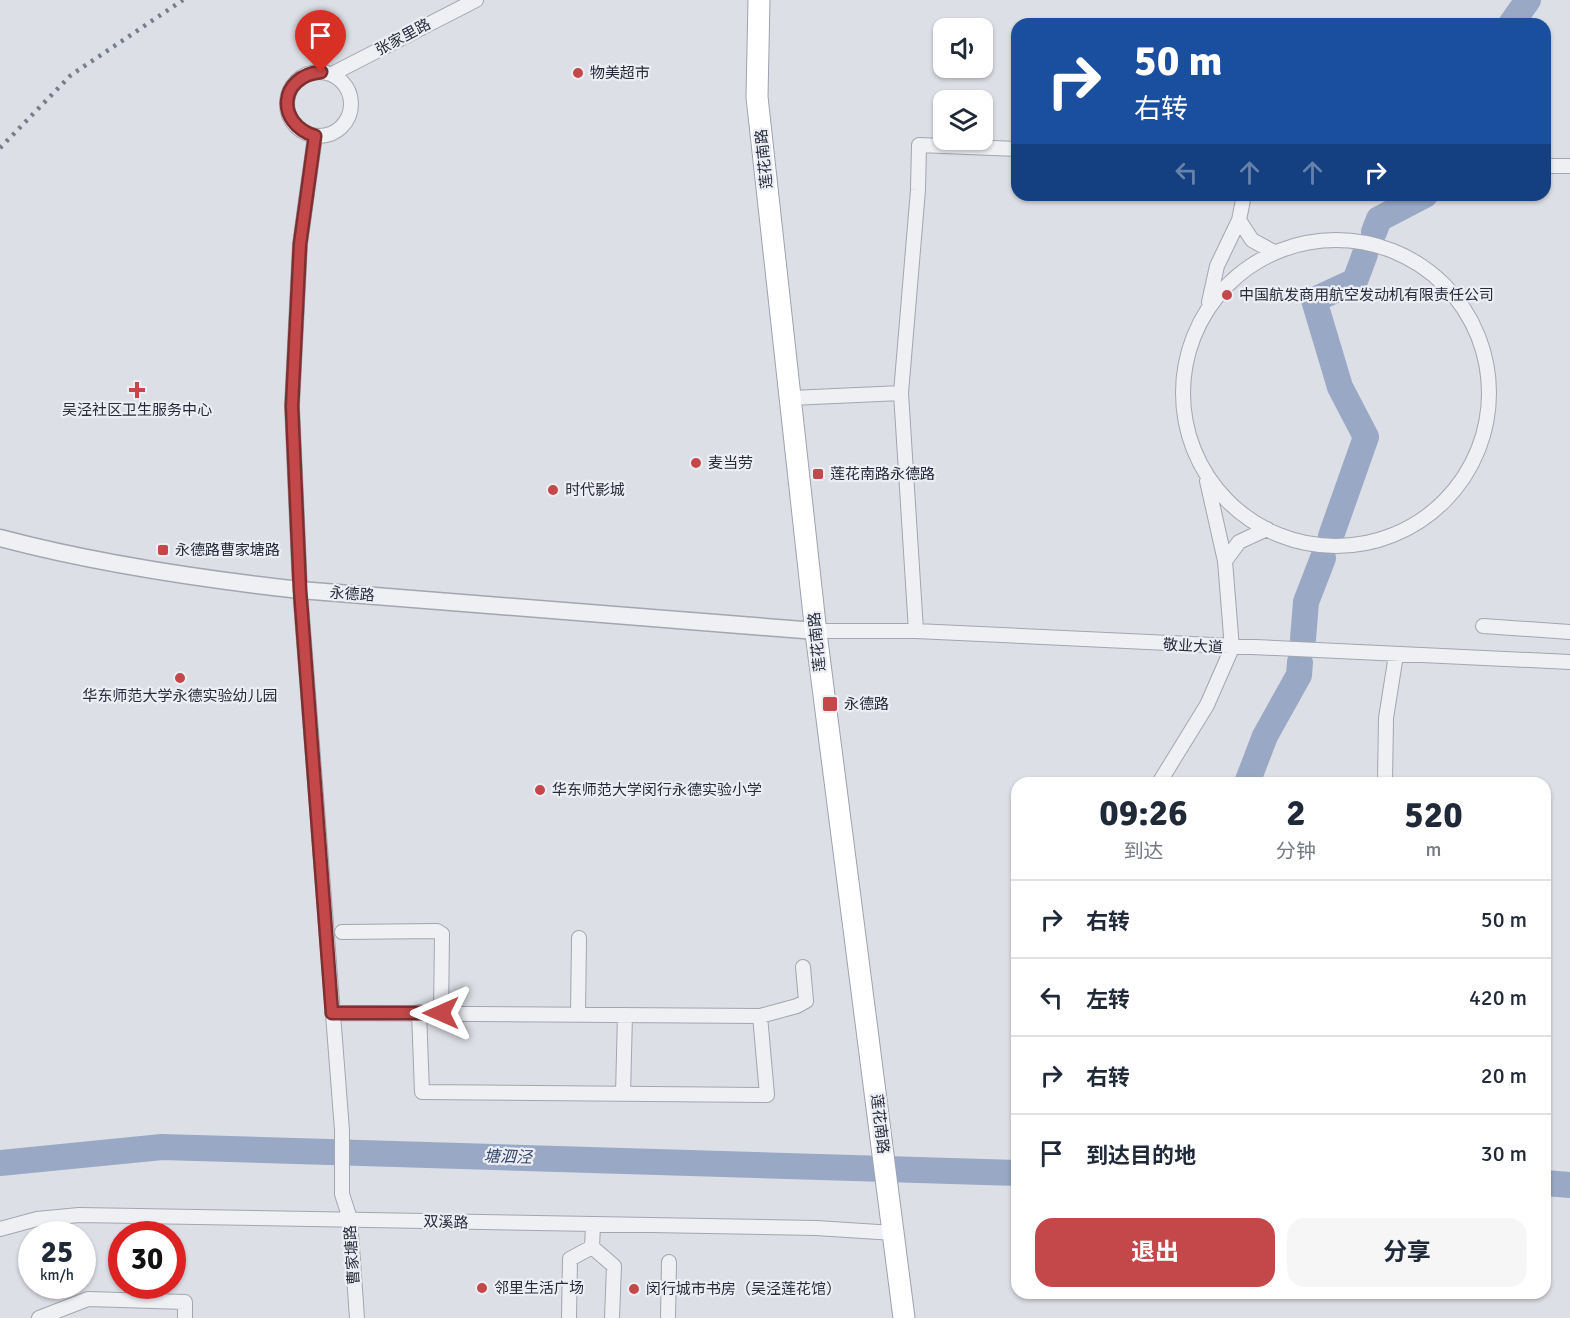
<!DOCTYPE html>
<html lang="zh">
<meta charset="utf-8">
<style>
:root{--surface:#fff;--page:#f6f6f7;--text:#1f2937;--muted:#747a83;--line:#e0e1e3;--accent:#c4484a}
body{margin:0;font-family:Signika,"Noto Sans SC",sans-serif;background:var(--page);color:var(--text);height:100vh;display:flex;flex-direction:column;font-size:22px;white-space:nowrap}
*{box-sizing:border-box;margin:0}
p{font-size:20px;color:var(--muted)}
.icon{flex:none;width:33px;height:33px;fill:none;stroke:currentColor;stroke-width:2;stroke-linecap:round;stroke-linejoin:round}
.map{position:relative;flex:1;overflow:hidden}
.panel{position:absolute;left:1011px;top:777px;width:540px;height:522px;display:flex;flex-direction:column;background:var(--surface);border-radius:18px;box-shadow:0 2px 4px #0004}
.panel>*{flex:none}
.top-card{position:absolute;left:1011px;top:18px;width:540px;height:183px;border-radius:18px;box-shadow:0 2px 4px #0004;background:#1a4fa0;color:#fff;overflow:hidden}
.tools{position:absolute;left:933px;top:18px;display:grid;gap:12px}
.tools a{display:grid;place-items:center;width:60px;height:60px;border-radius:12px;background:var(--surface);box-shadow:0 2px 4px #0004;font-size:30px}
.speed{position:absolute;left:18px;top:1221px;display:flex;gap:12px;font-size:30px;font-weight:700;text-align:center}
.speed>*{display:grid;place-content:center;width:78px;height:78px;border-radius:50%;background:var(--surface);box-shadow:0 2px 4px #0004;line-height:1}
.speed small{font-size:15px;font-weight:400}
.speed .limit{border:9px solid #d22;background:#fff;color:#111}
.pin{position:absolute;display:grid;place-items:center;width:51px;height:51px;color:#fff;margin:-62px -26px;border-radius:50% 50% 50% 0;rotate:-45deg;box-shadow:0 0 6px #0007}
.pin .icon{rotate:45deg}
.me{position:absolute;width:66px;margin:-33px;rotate:270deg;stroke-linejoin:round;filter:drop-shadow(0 0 4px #0008)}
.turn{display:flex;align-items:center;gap:21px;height:126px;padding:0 24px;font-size:27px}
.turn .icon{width:78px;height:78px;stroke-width:2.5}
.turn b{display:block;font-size:42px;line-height:51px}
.lanes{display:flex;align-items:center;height:57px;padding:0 24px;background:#0003;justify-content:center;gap:30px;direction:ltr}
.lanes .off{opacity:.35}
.eta{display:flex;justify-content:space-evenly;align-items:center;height:102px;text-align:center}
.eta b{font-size:36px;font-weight:700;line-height:42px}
.cta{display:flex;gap:12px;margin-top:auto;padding:12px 24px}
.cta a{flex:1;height:69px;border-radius:18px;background:var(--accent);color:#fff;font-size:24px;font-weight:700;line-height:69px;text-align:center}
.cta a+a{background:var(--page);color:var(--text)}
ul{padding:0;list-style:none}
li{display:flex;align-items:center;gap:18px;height:78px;padding:0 24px;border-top:2px solid var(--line)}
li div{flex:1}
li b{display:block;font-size:22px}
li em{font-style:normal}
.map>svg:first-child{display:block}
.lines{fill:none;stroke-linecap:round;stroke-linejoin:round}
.river{stroke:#99a8c4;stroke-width:26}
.minor-casing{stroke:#a3a6af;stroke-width:16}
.tertiary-casing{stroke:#a3a6af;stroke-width:19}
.primary-casing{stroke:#9da2b0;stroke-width:23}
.minor{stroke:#eff0f4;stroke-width:14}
.tertiary{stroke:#eff0f4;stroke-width:16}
.primary{stroke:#fff;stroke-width:21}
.rail{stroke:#777d8e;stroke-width:4.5;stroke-dasharray:3 6;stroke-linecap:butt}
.route-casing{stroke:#7f2f30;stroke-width:15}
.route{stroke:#c4484a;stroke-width:10}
.poi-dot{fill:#c4484a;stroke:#eceef4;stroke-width:2}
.labels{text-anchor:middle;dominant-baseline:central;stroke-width:4.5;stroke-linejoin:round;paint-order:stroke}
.street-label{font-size:15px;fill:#272c3b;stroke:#eceef4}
.poi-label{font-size:15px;fill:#272c3b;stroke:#eceef4;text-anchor:start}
.water-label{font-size:16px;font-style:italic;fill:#34466c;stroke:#eceef4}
</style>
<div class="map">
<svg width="1570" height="1318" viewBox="0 0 1570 1318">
<rect width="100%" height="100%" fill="#dddfe6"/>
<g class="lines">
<path class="river" d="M1511,24L1528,0
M1374,232L1379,219L1425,195
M1331,536L1366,437L1340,387L1314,300L1355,281L1365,254
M1303,639L1306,602L1323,558
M1247,783L1265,736L1299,675L1300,662
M0,1163L162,1147L1017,1173
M1545,1183L1570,1185"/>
<defs>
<path id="minor" d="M287 104a32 32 0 1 1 64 0a32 32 0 1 1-64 0Z
M332,74L476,0
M315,136L300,244L292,406L300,590L342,1130V1194L350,1219L357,1318
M1545,166H1570
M1239,220L1252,240L1272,251
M1183 393a153 153 0 1 1 306 0a153 153 0 1 1-306 0Z
M1209,302L1217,266L1239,220L1244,195
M901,393L918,190L919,145L1017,149
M791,398L901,393L916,631
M1225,561L1239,542L1267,529
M1483,626L1570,632
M816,631H916L1570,662
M1159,783L1207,705L1232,648L1225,561L1207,481
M1385,783L1386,718L1396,655
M342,932L437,931L442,934L441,1013
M419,1012L422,1092L767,1095L760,1016
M332,1013L760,1016L797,1006L806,1001L803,967
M578,1014L579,938
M623,1094L625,1015
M593,1226L592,1247L614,1266L612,1318
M0,1229L37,1219L79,1215L816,1228L894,1233
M39,1318L88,1299L185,1302V1318
M569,1318L570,1259L592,1247
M668,1318L669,1262"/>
<path id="tertiary" d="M0,538C98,564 200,579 300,590L816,631"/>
<path id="primary" d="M759,0L757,97L816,633L904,1318"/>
</defs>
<use href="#minor" class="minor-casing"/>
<use href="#tertiary" class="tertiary-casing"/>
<use href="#primary" class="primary-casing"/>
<use href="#minor" class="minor"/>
<use href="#tertiary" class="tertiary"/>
<use href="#primary" class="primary"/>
<path class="rail" d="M0,148L71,75L183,0"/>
</g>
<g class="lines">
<defs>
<path id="route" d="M321,72C279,76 275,123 315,136L300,244L292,406L300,590L332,1013H441"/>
</defs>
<use href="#route" class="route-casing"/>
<use href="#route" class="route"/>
</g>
<g class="poi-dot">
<circle cx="578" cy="73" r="6"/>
<circle cx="1227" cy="295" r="6"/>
<path d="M134 381h6v6h6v6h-6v6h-6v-6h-6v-6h6z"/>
<circle cx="696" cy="463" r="6"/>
<rect x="812" y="468" width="12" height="12" rx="3"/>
<circle cx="553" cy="490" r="6"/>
<rect x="157" y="544" width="12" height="12" rx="3"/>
<circle cx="180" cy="678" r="6"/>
<rect x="822" y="696" width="16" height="16" rx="3"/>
<circle cx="540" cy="790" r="6"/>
<circle cx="482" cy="1288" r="6"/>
<circle cx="634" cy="1289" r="6"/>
</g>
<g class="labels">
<g class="street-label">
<text transform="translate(403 37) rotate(-28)">张家里路</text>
<text transform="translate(764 159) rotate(-96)">莲花南路</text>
<text transform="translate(352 594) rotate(4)">永德路</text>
<text transform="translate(817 642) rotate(-96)">莲花南路</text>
<text transform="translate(1193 646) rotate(3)">敬业大道</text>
<text transform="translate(880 1124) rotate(83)">莲花南路</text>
<text transform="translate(446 1222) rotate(2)">双溪路</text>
<text transform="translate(352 1255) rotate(-94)">曹家塘路</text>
</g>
<g class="poi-label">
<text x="590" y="73">物美超市</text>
<text x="1239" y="295">中国航发商用航空发动机有限责任公司</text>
<text x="137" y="410" text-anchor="middle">吴泾社区卫生服务中心</text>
<text x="708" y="463">麦当劳</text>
<text x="830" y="474">莲花南路永德路</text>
<text x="565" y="490">时代影城</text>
<text x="175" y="550">永德路曹家塘路</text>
<text x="180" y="696" text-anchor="middle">华东师范大学永德实验幼儿园</text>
<text x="844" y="704">永德路</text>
<text x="552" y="790">华东师范大学闵行永德实验小学</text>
<text x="494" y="1288">邻里生活广场</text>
<text x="646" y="1289">闵行城市书房（吴泾莲花馆）</text>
</g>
<g class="water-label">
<text transform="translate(508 1157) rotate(2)">塘泗泾</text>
</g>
</g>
</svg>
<div class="tools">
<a><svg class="icon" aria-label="sound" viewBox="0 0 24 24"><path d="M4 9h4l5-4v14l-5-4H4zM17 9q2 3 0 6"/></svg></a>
<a><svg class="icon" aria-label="layers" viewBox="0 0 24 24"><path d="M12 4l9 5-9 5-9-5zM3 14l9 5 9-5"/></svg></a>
</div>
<div class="speed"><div>25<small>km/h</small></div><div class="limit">30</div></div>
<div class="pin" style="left:321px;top:72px;background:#d93025"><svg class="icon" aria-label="arrive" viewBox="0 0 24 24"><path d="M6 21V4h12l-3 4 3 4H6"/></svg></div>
<svg class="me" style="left:441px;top:1013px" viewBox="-20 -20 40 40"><path d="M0-17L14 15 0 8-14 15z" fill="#c4484a" stroke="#fff" stroke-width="4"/></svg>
<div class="top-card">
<div class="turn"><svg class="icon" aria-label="right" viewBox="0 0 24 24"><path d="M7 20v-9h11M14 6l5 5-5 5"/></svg><div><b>50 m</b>右转</div></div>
<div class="lanes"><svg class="icon off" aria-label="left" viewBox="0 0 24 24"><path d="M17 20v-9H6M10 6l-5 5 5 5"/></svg><svg class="icon off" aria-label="ahead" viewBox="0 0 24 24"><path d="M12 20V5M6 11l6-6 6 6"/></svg><svg class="icon off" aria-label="ahead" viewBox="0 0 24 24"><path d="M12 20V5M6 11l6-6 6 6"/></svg><svg class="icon" aria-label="right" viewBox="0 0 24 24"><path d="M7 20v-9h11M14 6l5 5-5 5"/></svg></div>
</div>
<section class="panel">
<div class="eta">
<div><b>09:26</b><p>到达</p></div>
<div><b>2</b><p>分钟</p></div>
<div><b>520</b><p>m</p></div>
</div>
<ul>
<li><svg class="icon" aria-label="right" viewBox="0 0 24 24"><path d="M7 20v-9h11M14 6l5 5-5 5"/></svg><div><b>右转</b></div><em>50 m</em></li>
<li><svg class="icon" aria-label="left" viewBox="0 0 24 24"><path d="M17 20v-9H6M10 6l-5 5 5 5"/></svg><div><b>左转</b></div><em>420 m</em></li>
<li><svg class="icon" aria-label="right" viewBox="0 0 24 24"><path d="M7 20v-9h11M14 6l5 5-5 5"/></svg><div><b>右转</b></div><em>20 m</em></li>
<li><svg class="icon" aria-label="arrive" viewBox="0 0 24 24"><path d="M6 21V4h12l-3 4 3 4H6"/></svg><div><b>到达目的地</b></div><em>30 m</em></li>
</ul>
<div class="cta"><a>退出</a><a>分享</a></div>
</section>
</div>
